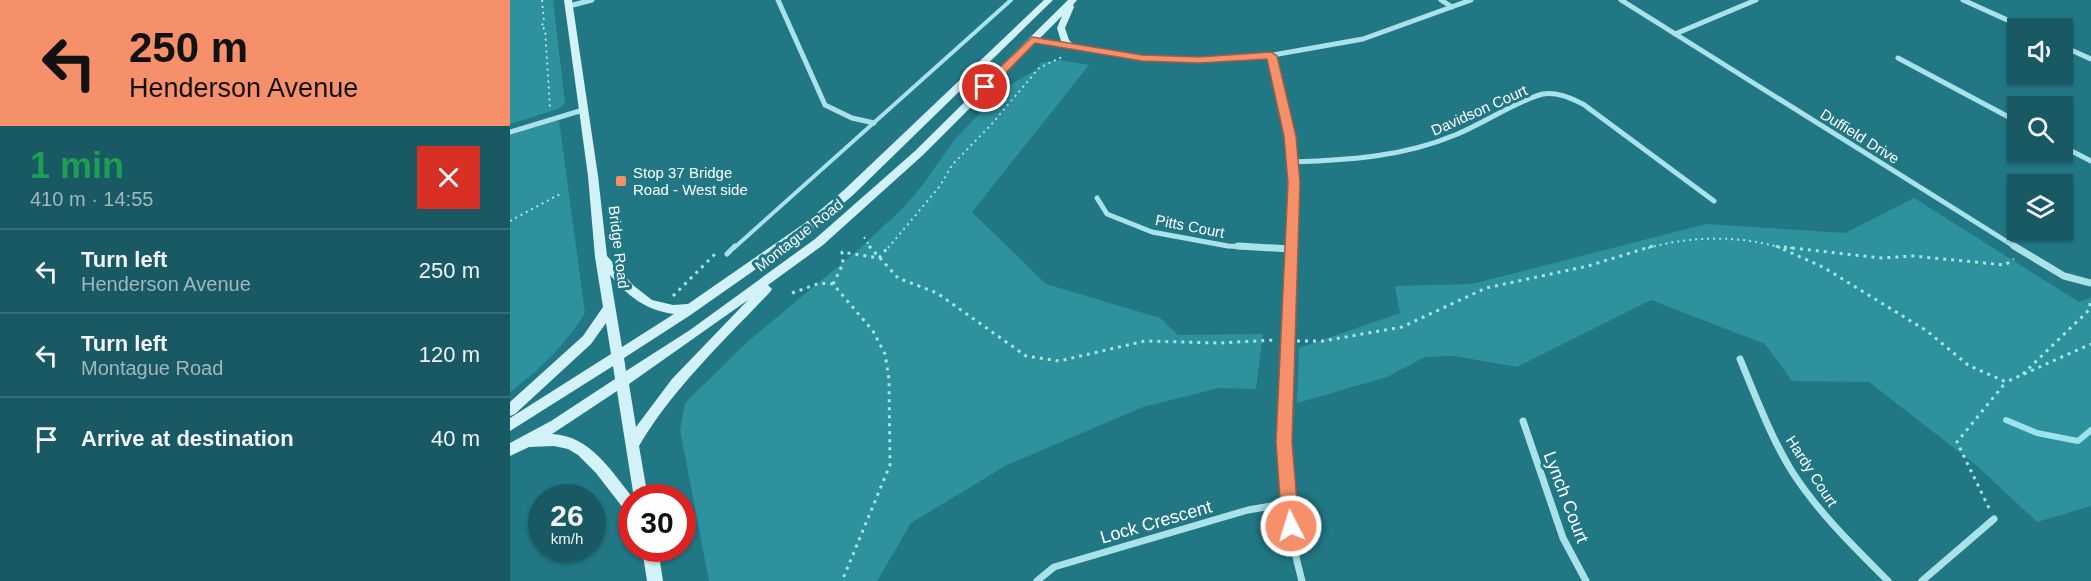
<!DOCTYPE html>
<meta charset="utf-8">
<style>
:root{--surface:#195963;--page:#225f69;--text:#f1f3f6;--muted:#9fb8be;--line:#376f78}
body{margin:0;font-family:Helvetica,sans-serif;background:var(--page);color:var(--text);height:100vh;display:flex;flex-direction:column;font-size:22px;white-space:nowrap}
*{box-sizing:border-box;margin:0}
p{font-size:20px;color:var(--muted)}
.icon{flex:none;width:33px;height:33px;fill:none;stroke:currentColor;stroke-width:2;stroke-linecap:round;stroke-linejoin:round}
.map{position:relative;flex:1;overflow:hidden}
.sheet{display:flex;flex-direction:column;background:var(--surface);width:510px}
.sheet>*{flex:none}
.top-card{background:#f6906a;color:#111;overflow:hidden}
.fabs{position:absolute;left:1497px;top:18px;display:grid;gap:12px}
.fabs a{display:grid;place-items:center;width:66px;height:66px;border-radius:0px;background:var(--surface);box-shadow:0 2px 4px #0004;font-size:30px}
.speed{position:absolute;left:18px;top:484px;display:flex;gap:12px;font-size:30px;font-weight:700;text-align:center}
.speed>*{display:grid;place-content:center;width:78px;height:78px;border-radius:50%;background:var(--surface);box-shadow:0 2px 4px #0004;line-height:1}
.speed small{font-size:15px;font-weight:400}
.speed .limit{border:9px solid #d22;background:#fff;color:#111}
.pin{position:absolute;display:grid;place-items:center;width:51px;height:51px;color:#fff;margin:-26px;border:3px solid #fff;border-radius:50%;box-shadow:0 2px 6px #0007}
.me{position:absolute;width:66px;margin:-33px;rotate:355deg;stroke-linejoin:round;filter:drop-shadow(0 0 4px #0008)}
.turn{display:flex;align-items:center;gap:21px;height:126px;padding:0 30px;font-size:27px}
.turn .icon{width:78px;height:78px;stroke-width:2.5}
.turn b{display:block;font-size:42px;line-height:51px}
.round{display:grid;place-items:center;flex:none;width:63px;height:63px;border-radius:0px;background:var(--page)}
.overview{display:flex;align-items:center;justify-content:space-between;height:102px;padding:0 30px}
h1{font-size:36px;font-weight:700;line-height:45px;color:#1e9e55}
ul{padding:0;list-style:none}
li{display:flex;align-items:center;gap:18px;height:84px;padding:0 30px;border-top:2px solid var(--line)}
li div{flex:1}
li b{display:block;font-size:22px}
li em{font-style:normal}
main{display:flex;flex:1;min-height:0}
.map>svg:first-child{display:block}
.green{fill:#2e919e}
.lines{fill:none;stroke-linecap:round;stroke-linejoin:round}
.stream{stroke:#9ce3ea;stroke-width:6}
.path-far1{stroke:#a9e2e9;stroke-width:2;stroke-dasharray:2 4;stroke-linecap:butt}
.path{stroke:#a9e2e9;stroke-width:3;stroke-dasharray:3 5;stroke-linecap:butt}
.lane-far1{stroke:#a9e2e9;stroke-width:4}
.lane{stroke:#a9e2e9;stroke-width:5}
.street-far1{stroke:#a9e2e9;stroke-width:5}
.street{stroke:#a9e2e9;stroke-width:7}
.secondary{fill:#d3f2f7;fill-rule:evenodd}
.route{fill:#f6906a;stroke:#a05e45;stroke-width:1.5}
.poi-dot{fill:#f6906a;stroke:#217784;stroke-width:2}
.labels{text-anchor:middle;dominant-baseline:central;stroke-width:6;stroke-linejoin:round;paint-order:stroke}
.street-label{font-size:15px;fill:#fff;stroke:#217784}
.poi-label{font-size:15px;fill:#fff;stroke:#217784;text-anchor:start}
.near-street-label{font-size:18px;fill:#fff;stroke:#217784}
</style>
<main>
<section class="sheet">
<div class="top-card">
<div class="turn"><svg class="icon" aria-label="left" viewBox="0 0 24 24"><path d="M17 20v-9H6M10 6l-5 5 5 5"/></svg><div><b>250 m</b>Henderson Avenue</div></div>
</div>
<div class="overview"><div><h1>1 min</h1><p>410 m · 14:55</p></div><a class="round" style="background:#d93025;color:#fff"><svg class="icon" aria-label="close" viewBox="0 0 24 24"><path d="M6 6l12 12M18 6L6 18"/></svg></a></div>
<ul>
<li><svg class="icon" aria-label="left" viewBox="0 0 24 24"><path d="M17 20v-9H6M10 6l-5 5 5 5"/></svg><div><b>Turn left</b><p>Henderson Avenue</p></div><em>250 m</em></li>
<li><svg class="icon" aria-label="left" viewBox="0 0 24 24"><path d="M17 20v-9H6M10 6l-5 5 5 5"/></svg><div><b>Turn left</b><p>Montague Road</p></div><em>120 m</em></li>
<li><svg class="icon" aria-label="arrive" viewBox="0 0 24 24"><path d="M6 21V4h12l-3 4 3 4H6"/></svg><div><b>Arrive at destination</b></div><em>40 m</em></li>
</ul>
</section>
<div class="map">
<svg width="1581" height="581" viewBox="0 0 1581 581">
<rect width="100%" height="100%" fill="#217784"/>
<path class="green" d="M0,0H43L55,103L48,109L0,124Z
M549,60L579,65L462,212L536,284L650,318L668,335L753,334L746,389L709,388L633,407L497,465L401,523L367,581H199L170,430L175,403L236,343L349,249L393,208L411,187L445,139L495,88L529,68L530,63Z
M49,120L75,313C54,346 31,369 0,392V135Z
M1404,198L1569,302L1581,298V506L1527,522L1466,465L1359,382L1282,381L1255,344L1141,300L1007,367L944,356L915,357L877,377L787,403L789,348L890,313L885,286L962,284L1196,224L1335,233Z"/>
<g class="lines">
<path class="stream" d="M1496,420L1527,433L1568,441L1581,430"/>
<path class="path-far1" d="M32,0L34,22L31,27L35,29L40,108
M0,221L50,194
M354,237L361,248
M1274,247L1282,248
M378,248L430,186L442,165L480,126L529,68L552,57
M1138,248C1180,236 1230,235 1271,248"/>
<path class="path" d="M359,246L388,278L427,293L516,356L549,361L635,341L709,343L765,340
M1266,246L1313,267L1417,331L1458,365L1496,382L1581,344
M1274,247L1371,258L1403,256L1495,265L1504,259
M323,284L333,264L332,252L369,258L379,246
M282,293L310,283L323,284L363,331L375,354L379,379L380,465L332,581
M163,296L205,254
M787,341H813L892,327L976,288L1078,266L1143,246
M1513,374L1579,310L1581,299
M1479,508L1447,442L1496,382"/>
<path class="lane-far1" d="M224,248L501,0"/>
<path class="lane" d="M217,254L225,246"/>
<path class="street-far1" d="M268,0L315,105L342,118L364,123
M931,0L942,7
M1111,0L1507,248
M1453,0L1515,28
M59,6L82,0
M1165,34L1246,0
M522,40L632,58L689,60L752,57L853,39L961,0
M1552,46L1581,59
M761,55L780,136L784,183L781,248
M1388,58L1508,122
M0,132L73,110
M1552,146L1581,161
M782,162C838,160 893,157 945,135C969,126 1012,98 1033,94C1048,92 1060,98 1073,104L1204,201
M587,198L597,214L642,232L718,246L759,248"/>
<path class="street" d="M728,246L781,249
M782,246C777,356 762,474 792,581
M1504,246L1554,276L1581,283
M1230,359C1246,397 1261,438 1283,473C1309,513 1344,547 1378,581
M1013,421L1053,538L1076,581
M527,581L544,567L738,510L779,503
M1412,581L1484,519"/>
<path class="secondary" d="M54,0H62L88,176L97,256L124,286L142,300L163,305L178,304L295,223L334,190L534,0H543L342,196L303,229L179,316L114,358L116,371L180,330L305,239L405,151L558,0H567L563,5L564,7L555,28L559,40L566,47L564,49H558L551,41L547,28L552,16L413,155L313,245L258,285L262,289L260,292C214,341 164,387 129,446L138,498H124L107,391L42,434C81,436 101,471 123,498L122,515L117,513L86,473L68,455L58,449L44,446L19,447L0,456V443L41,421L105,379L103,366L0,431V418L101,354L96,323L81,344L5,414L0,416V402L73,336L93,307L85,257L78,176ZM100,275C118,296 135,310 164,314L112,347ZM238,300L162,379L126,427L119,384Z
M132,549H148L153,581H137Z"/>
</g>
<path class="route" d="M522,37L632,55L689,57L761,52L767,56L786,136L790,183L782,442L789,526L787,532L781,534L775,532L772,526L766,442L778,183L774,136L757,59L689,63L632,61L525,43L479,90H471V85Z"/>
<rect class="poi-dot" x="105" y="175" width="12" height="12" rx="3"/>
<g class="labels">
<g class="street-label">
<text transform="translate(969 110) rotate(-24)">Davidson Court</text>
<text transform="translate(1350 136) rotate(32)">Duffield Drive</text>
<text transform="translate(680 226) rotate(11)">Pitts Court</text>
<text transform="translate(289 235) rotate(-38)">Montague Road</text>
<text transform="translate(109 247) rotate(83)">Bridge Road</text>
<text transform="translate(1302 471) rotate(57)">Hardy Court</text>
</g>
<g class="poi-label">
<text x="123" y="172">Stop 37 Bridge<tspan x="123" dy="17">Road - West side</tspan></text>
</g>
<g class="near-street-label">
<text transform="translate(1056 497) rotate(69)">Lynch Court</text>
<text transform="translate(646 522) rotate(-16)">Lock Crescent</text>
</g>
</g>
</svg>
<div class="fabs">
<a><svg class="icon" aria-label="sound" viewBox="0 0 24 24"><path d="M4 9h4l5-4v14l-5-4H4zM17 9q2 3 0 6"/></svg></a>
<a><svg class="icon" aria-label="search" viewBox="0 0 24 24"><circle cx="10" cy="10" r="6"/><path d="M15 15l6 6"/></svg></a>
<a><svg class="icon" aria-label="layers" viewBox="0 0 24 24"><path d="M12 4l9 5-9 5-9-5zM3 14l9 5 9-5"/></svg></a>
</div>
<div class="speed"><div>26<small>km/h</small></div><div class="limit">30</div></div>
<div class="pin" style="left:475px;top:87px;background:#d93025"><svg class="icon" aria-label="arrive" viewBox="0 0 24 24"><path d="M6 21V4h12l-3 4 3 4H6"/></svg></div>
<svg class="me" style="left:781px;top:526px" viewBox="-20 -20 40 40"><circle r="17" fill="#f6906a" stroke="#fff" stroke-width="3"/><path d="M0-11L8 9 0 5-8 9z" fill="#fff"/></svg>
</div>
</main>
